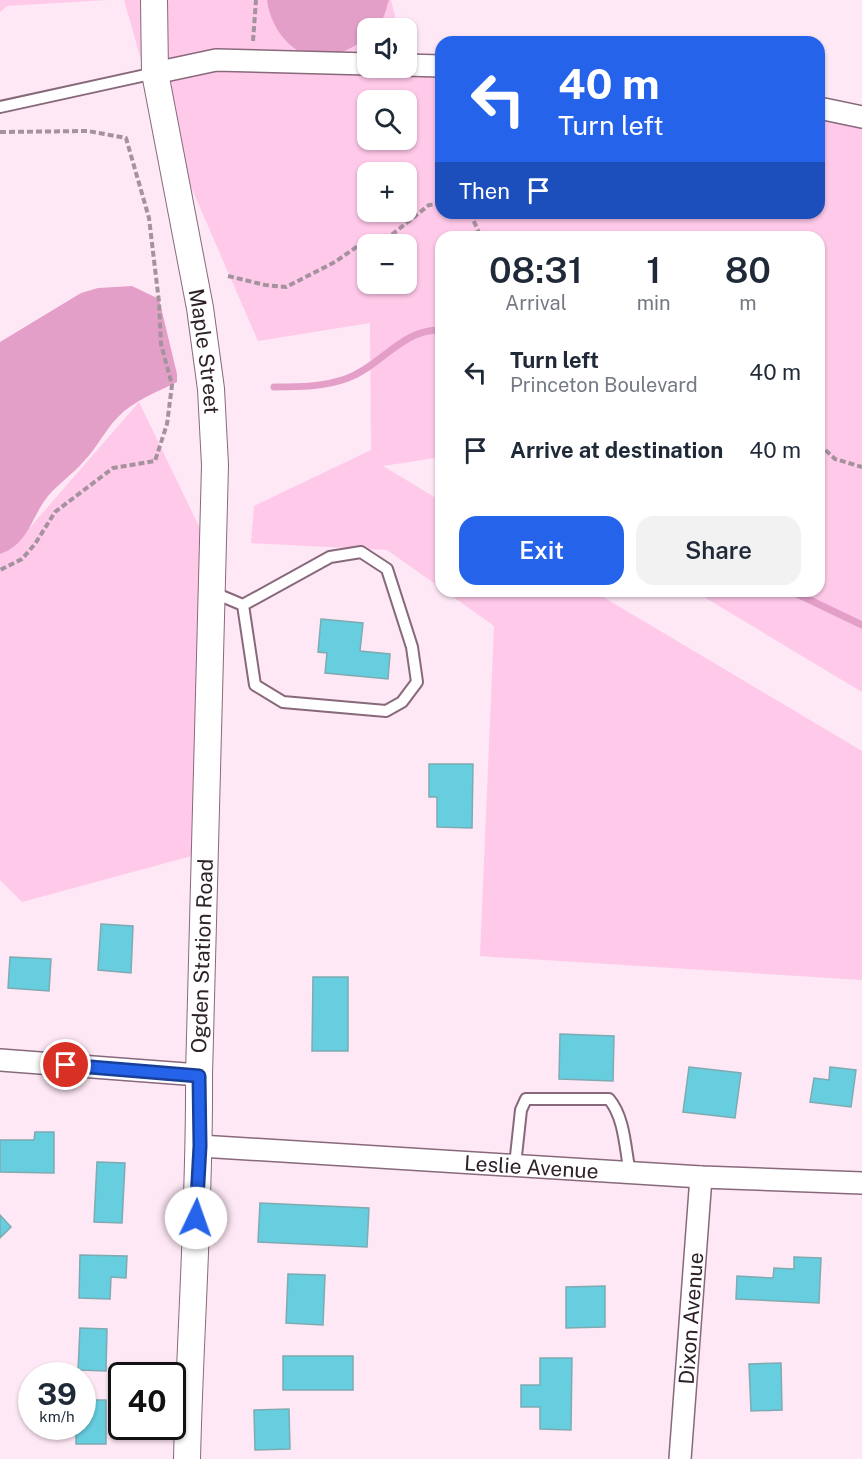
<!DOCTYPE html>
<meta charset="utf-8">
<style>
:root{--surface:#fff;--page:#f2f2f3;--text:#1f2937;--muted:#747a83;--accent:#2563eb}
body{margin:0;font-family:"Public Sans",sans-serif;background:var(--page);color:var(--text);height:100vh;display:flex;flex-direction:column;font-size:22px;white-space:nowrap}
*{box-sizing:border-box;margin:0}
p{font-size:20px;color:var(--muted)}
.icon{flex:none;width:33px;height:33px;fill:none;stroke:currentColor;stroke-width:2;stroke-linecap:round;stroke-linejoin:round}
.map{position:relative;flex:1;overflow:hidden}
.side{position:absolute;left:435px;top:231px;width:390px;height:366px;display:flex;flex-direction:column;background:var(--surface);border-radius:18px;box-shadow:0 2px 4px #0004}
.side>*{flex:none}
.guide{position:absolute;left:435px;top:36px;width:390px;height:183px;border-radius:18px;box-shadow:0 2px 4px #0004;background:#2563eb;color:#fff;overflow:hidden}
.tools{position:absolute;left:357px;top:18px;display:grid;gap:12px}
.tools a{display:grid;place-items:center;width:60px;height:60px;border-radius:12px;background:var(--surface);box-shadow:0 2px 4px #0004;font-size:30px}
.speed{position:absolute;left:18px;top:1362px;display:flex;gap:12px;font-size:30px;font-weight:700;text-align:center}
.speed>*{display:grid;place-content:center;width:78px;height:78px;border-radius:50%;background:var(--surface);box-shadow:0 2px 4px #0004;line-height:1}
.speed small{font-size:15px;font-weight:400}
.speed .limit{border:3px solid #111;border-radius:9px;background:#fff;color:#111}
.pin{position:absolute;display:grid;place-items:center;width:51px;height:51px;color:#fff;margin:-26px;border:3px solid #fff;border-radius:50%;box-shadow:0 2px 6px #0007}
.me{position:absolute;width:66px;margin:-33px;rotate:3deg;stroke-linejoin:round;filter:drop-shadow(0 0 4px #0008)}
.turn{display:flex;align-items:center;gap:21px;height:126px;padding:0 24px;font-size:27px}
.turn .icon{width:78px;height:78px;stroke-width:2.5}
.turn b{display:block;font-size:42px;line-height:51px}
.then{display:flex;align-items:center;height:57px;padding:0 24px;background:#0003;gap:12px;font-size:22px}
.eta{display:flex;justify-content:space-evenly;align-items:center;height:102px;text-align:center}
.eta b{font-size:36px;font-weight:600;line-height:42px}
.button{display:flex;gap:12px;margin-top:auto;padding:12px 24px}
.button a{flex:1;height:69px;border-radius:18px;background:var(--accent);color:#fff;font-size:24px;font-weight:600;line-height:69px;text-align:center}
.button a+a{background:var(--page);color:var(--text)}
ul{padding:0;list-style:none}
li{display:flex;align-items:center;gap:18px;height:78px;padding:0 24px}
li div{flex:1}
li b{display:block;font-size:22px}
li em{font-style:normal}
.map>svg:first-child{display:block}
.green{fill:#ffc9e9;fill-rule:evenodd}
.water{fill:#e49fc9}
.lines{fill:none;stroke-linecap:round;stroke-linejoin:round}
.stream{stroke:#e49fc9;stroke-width:7}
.building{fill:#67cedf;stroke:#7eaab2;stroke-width:1.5}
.service-casing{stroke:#88697b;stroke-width:14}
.minor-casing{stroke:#88697b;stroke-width:24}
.tertiary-casing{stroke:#88697b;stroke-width:28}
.path{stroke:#a4929d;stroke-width:4;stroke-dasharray:6 3;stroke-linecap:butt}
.service{stroke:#fff;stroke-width:10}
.minor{stroke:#fff;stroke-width:21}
.tertiary{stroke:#fff;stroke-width:26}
.route-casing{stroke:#184099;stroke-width:15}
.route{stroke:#2563eb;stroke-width:10}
.labels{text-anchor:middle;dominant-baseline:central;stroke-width:4.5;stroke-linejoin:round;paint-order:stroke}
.street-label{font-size:21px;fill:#2e2129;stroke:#fff}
</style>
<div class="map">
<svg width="862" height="1459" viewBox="0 0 862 1459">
<rect width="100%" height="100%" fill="#fee8f5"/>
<path class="green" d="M0,0H107L7,6L0,12Z
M124,0H391L398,28H368V68H406L407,66L409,76L441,77V213H819V107L862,118V692L694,591H819V237H441V457L383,466L441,501V588L387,550L251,543L254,506L371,450L370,323L258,341L151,95ZM368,100H406V140H368ZM368,172H406V212H368ZM368,244H406V284H368Z
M139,402L206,541L199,854L22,902L0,880V552L12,548Z
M445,591H593L862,751V980L480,956L494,626Z"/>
<path class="water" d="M267,0H389L384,16L376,28H368L366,39C354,47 337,56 322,57C292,58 270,27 267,0Z
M132,286L159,299L177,374V382C157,392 133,401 118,417C105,430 97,448 84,461C73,474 59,483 48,496C31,517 29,544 0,554V342L81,293L98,288Z"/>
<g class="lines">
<path class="stream" d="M274,387C300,387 324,387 348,378C382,365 402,329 441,330
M791,591L862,625"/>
</g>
<path class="building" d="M321,619L363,623L360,651L390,654L388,679L325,673L327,653L318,652Z
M429,764H473L472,828L437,827V797H429Z
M101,924L133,926L131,973L98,970Z
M10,957L51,959L49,991L8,988Z
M313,977H348V1051H312Z
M560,1034L614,1036L613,1081L559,1079Z
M689,1067L741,1073L735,1118L683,1112Z
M830,1067L856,1070L851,1107L810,1102L814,1078L829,1080Z
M35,1132H54V1173L0,1172V1140H34Z
M97,1162L125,1163L122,1223L94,1222Z
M260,1203L369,1208L367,1247L258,1242Z
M0,1215L11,1227L0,1238Z
M80,1255L127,1256L126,1278L111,1277L110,1299L79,1298Z
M794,1257L821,1258L819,1303L736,1299L737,1276L773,1278L774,1268L794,1269Z
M288,1274L325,1275L323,1325L286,1323Z
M605,1286V1327L566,1328V1287Z
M80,1328L107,1329L106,1371L78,1370Z
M283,1356H353V1390H283Z
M540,1358H572L571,1430L540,1429V1407H521V1385H540Z
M781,1363L782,1410L751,1411L749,1364Z
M82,1400H106V1444H76V1426H82Z
M289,1409L290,1449L255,1450L254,1410Z"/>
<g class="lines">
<defs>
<path id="service" d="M0,107L155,73
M212,592L243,605L255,685L283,702L386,711L402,702L417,682L412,647L387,569L361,552L330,557L243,605
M515,1165L521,1110L526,1099H609C625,1118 625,1149 630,1173"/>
<g id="minor">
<path d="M406,65L441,66"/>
<path d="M155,73L216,60L368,64"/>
<path d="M819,108L862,117"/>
<path d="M0,1060L199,1075"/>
<path id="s1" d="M200,1146L701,1177L862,1183"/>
<path id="s2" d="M680,1459L701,1177"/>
</g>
<g id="tertiary">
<path id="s3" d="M154,0L155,73L200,308L211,389L215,465L199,1075C200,1203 190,1331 187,1459"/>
</g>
</defs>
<use href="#service" class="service-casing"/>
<use href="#minor" class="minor-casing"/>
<use href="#tertiary" class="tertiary-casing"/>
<path class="path" d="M253,41L256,0
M0,132L88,131L126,138L149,218L159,302L161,344L172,385L167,424L155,461L113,468L55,512L35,544L22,559L0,570
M470,213L481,237
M228,276L265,285L286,287L335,262L365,241H384L429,205L441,204
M819,444L835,459L862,467"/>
<use href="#service" class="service"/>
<use href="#minor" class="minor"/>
<use href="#tertiary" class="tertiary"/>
</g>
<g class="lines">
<defs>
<path id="route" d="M66,1065L199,1076L200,1146L196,1218"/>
</defs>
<use href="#route" class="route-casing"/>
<use href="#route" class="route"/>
</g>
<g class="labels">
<g class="street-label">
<text stroke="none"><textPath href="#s3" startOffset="356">Maple Street</textPath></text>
<text transform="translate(202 956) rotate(-88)">Ogden Station Road</text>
<text stroke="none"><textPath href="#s1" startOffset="332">Leslie Avenue</textPath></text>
<text stroke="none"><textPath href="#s2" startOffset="141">Dixon Avenue</textPath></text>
</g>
</g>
</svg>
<div class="tools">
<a><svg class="icon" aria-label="sound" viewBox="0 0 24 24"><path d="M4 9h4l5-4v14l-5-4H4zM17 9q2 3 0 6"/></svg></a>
<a><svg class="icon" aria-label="search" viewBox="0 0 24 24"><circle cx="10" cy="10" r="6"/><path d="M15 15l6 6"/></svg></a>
<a>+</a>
<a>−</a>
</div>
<div class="speed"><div>39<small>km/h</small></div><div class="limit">40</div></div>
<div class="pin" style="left:66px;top:1065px;background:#d93025"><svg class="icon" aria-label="arrive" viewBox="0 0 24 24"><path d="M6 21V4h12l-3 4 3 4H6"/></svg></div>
<svg class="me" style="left:196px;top:1218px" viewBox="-20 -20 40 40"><circle r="19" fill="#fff"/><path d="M0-13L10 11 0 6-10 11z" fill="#2563eb"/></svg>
<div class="guide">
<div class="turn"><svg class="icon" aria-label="left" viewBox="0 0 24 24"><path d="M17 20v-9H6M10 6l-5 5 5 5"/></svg><div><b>40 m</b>Turn left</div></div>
<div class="then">Then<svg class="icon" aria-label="arrive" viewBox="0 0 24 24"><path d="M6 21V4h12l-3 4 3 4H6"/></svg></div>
</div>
<section class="side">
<div class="eta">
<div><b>08:31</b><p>Arrival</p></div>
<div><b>1</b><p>min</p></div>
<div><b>80</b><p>m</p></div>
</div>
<ul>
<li><svg class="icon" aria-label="left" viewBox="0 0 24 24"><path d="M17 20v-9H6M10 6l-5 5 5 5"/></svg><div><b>Turn left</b><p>Princeton Boulevard</p></div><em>40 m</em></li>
<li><svg class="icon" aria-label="arrive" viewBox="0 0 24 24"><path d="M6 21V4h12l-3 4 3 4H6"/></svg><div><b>Arrive at destination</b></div><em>40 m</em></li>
</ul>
<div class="button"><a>Exit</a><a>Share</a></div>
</section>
</div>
